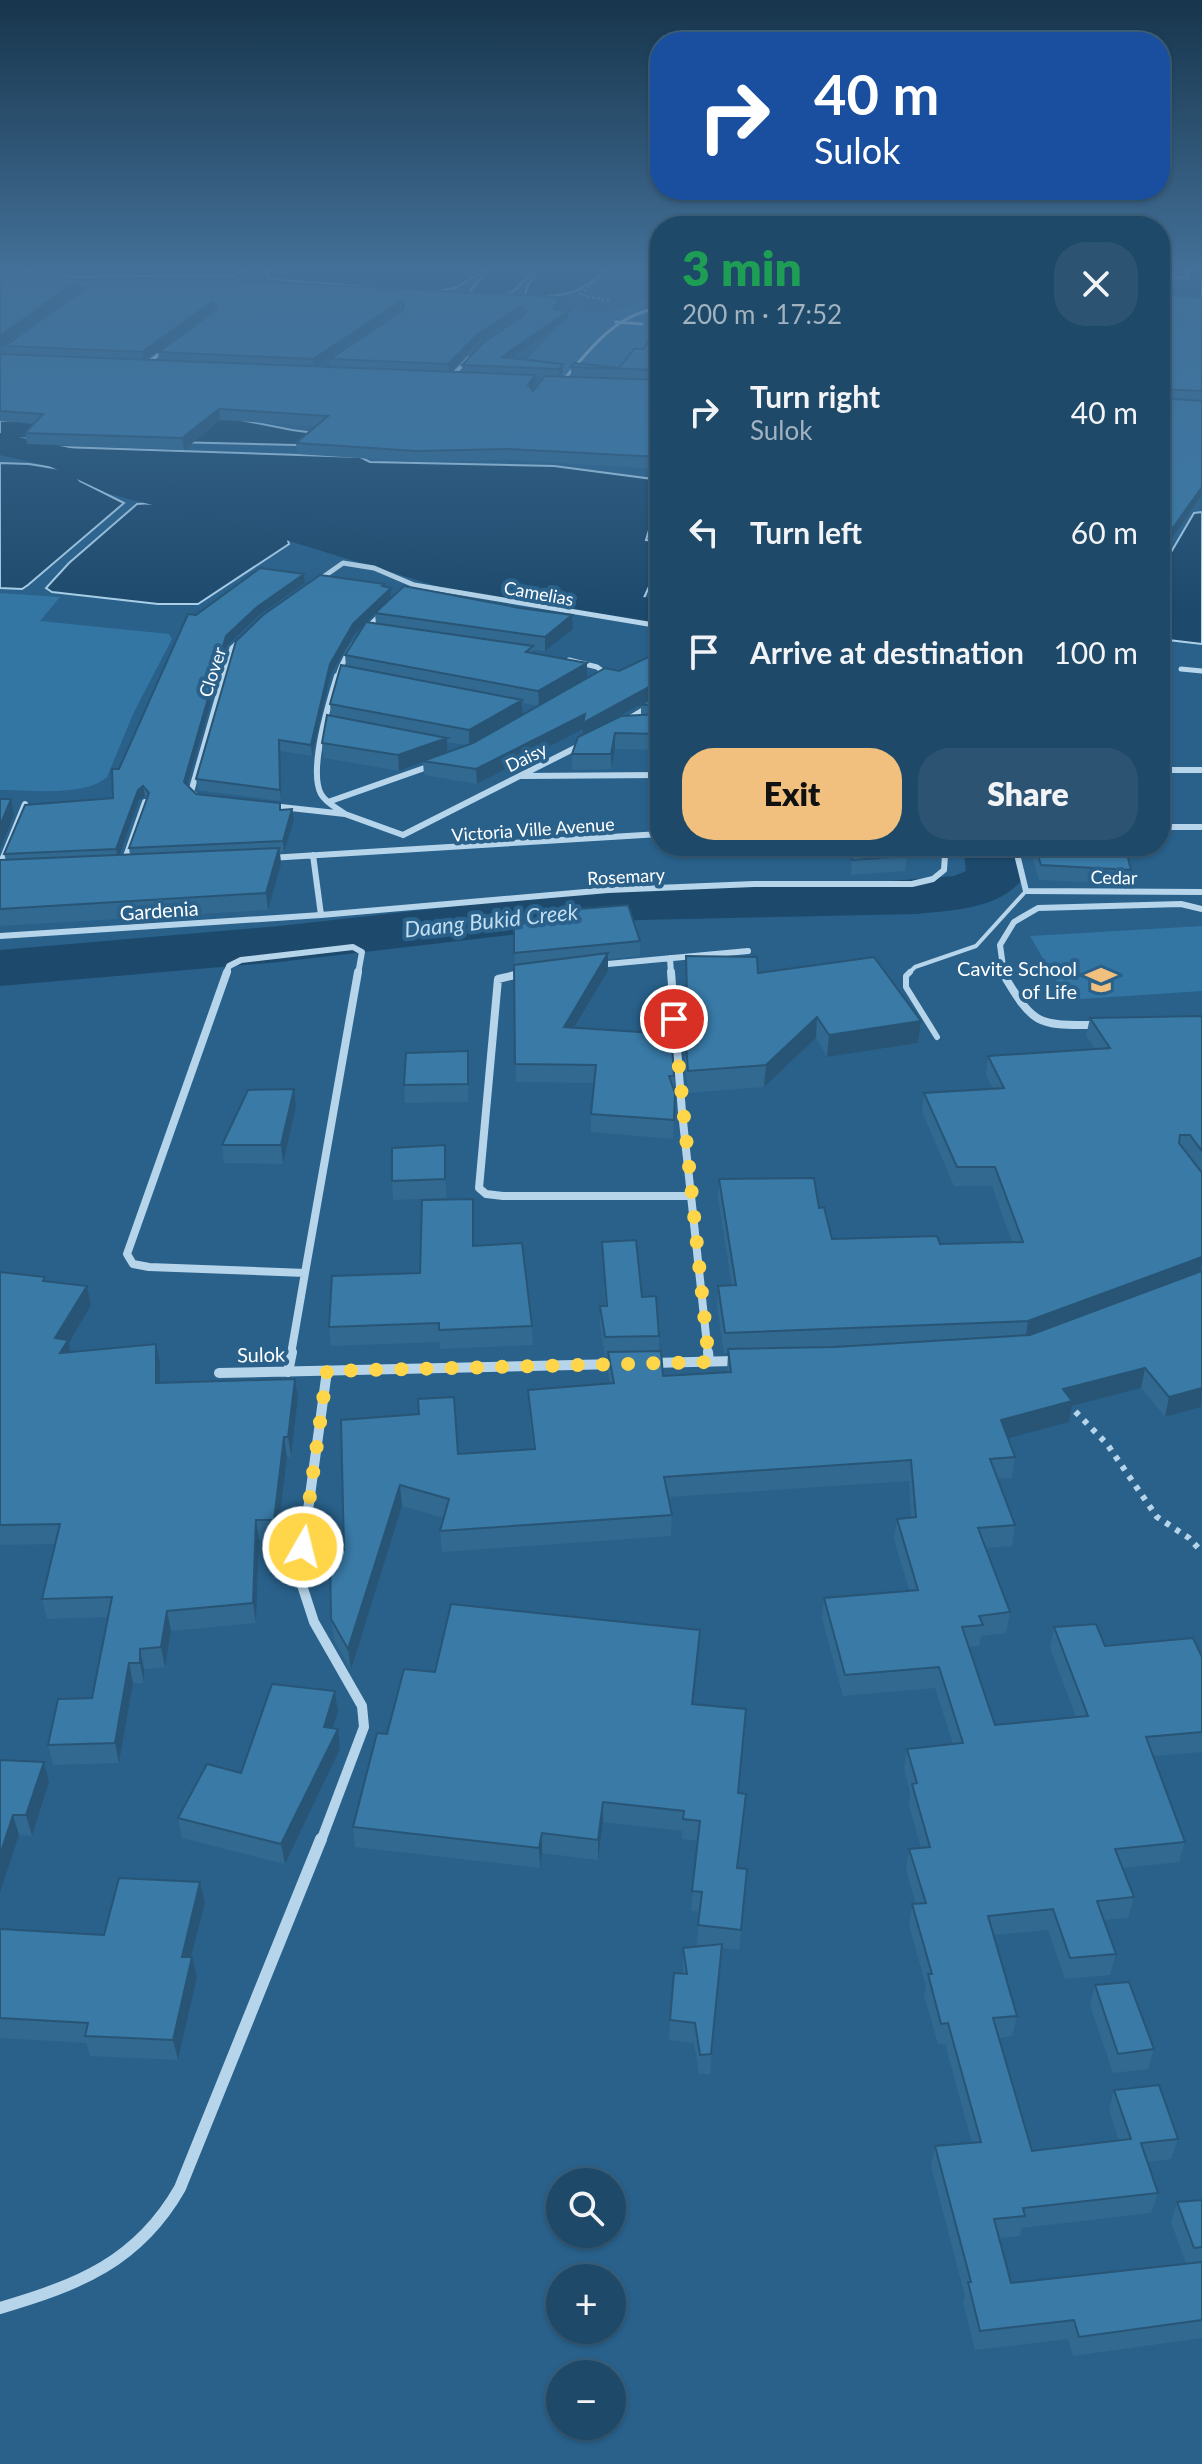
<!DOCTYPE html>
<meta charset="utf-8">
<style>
:root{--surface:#1f4968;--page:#2c5371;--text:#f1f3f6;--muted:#a1b2c0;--line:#3c617c;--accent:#f1c07e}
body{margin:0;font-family:Lato,sans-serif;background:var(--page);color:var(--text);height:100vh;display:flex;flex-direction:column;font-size:30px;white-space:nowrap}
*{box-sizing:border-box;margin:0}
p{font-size:26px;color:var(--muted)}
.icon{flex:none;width:44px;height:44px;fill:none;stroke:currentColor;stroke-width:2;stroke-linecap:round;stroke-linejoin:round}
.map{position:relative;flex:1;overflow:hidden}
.panel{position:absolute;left:650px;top:216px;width:520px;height:640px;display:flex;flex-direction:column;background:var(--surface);border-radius:32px;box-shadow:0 2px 6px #0004,0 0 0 2px var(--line)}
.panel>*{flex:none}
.hud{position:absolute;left:650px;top:32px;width:520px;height:168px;border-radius:32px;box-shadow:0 2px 6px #0004,0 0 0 2px var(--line);background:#1a4fa0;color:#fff;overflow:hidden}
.controls{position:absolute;left:546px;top:2168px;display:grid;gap:16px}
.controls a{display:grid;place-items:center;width:80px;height:80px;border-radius:50%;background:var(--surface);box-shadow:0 2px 6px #0004,0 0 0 2px var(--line);font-size:40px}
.pin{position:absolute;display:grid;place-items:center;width:68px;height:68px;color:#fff;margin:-34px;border:4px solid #fff;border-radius:50%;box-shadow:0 2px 8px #0007}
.me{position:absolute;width:88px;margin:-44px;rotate:8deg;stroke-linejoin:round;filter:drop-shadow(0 0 6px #0008)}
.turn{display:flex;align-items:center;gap:28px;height:168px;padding:0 32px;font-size:36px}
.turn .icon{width:104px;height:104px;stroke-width:2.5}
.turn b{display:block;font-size:56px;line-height:68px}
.round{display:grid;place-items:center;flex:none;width:84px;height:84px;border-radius:32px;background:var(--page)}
.headline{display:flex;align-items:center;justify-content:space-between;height:136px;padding:0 32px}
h1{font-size:48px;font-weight:800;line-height:60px;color:#1e9e55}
.primary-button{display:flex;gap:16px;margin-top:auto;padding:16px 32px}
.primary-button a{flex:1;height:92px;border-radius:32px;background:var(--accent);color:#111;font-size:32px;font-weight:800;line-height:92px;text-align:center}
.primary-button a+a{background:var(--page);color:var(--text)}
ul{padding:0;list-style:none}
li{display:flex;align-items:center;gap:24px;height:120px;padding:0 32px}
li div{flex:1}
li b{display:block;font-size:30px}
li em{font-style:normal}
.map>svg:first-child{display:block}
.green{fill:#3375a3}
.water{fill:#1d4a6c;stroke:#acd1ea;stroke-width:2}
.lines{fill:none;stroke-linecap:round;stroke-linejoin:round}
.river{fill:#1d4a6c;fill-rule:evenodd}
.path-far1{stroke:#b7d5ea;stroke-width:2;stroke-dasharray:2 3;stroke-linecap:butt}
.path{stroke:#b7d5ea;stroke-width:6;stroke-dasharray:5 7;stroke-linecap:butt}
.service-far2{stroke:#b7d5ea;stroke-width:3}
.service-far1{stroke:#b7d5ea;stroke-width:4}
.service{stroke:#b7d5ea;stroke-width:6}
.minor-far5{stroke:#b7d5ea;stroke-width:4}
.minor-far4{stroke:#b7d5ea;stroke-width:5}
.minor-far3{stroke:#b7d5ea;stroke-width:6}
.minor-far2{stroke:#b7d5ea;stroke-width:8}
.minor-far1{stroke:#b7d5ea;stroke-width:10}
.minor{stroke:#b7d5ea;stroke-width:12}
.wall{fill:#316990;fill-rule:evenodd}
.shaded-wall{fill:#285575}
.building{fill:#397aa7;stroke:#285575;stroke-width:2}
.route{stroke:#ffd54a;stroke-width:14;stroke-dasharray:0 25.2}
.labels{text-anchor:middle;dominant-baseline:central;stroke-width:8;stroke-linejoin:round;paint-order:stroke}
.far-street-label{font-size:18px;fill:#fff;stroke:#29618b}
.street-label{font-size:20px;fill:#fff;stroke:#29618b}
.poi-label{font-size:20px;fill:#fff;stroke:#29618b;text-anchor:end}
.water-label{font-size:22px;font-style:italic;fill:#c3def1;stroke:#29618b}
</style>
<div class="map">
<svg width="1202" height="2464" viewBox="0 0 1202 2464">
<rect width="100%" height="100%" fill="#29618b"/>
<path class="green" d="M652,291L660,292V330L617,379L513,374L573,310C606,314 627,314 652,291Z
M0,593L60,597L40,621L169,634L172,639L134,712L107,777C85,797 29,790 0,790Z
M1202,926V991L1067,1000L1030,936Z"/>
<path class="water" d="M34,266H251L244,272L232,276L17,277Z
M269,266H536V269L542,266H607C583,296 561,297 525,296L528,285L536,274L534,272L511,293L501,296L469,292L491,267L455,288L430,292L281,280L268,277L266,272Z
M1160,266H1171L1170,272L1174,278L1188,277L1189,266H1202V308L1160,306Z
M190,410L292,430L425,448L0,438V421Z
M0,445L360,457L370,462L554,466L660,480V493L646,540L660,541V562L639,609L434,571L337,534Z
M0,463L29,464L72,471L80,481L124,503L28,585L22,589L0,588Z
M137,504C170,500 253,527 287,537L289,544L198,604H158L52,592L46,588L69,563Z
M1202,512V644L1160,639V571L1194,513Z"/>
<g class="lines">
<path class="river" d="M0,433L74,449L136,478L291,515L470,569L621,596L660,598V624L621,622L449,590L263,533L109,494L49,466L0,455Z
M963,846H1017L1023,878C1001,909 954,910 918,914L639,920L279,962L0,986V950L279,926L639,886L879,882L954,876L966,871Z"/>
<path class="path-far1" d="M218,280L247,278L260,266
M74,285L96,284
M609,301L580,295L611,266"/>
<path class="path" d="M1067,1403L1107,1444L1157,1517L1189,1538L1202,1552"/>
<path class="service-far2" d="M616,322L642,324
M562,382C590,349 615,314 660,308"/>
<path class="service-far1" d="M908,974L915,967L976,946L1026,891"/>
<path class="service" d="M910,972L906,976V987L937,1037"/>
<path class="minor-far5" d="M145,365L167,348
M450,378L469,358"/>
<path class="minor-far4" d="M414,585L660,626
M569,660L597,667L605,673L603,676
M1181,669L1202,671
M223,678L232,648L261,621L343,563L374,568L414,585C382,614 350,636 337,678"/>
<path class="minor-far3" d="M224,676L191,792L198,798L345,814C337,808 326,803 321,794C308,770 329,702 337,676
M627,720L660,700
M1160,770H1202
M522,776L660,775
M328,802L433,765
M345,814L403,835
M1160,827H1202
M403,835L583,744
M1015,846L1026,891L1202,892
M313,855L321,915
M270,858L660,834
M124,862L145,802
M0,865L25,804
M0,936L321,915L608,890L754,884H912L933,879L944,870L945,855L941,846
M670,958L671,974
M597,965L748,951
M226,974L229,966L241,960L353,947L362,952L358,974
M519,974L524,973
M1004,974L1000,945L1014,922L1038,908L1181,904L1202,909"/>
<path class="minor-far2" d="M227,972L127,1254L133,1264L149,1267L305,1273
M671,972L682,1112L708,1354
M1002,972C1034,1026 1036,1025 1097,1025
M524,973L498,979L479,1188L486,1194L503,1196H691
M305,1273L358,972
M291,1354L305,1273"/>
<path class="minor-far1" d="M708,1352L709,1362
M652,1363L734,1361
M288,1372L292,1352
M219,1373L618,1364
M321,1841L364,1727L362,1706L314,1622L299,1576L327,1371"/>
<path class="minor" d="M0,2308C78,2285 138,2262 180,2188L321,1839"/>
</g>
<path class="wall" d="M100,278L560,297L561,308L559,310L568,319L512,358L563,364V372L560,376L571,377V367L619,368L643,349L660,326V469L509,460L416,462L297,454L296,443L316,426L220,420L184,450L27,444L25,433L34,424L0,421V354H7L5,346ZM213,310L215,311L158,352L159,360H144ZM400,310L402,312L330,359L331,367L314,366ZM521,314L523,316L462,365V372H449L478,342ZM535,376H545L533,391L532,390L535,386Z
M1160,295L1202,298V497L1160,556Z
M660,501V536L659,525H653V513Z
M304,574L305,583L258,616L227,646L187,786L196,794L281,810L292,809L294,820L284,852H280L281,864L268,910L0,926V860H6L4,854L113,798L119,769L196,615ZM145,796L147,799L129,848L130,855H120L139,800Z
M384,584V587L391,588V598L520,608L572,615L573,629L545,651L533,650V653L587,663V678L619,671L653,655L660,642V750L615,749L611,769L572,770V754L583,735V729L477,784L424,775L423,762L399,771L324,758L322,743L331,716L330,704L346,666L345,655L364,625L354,635L331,674L312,756L280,751L281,801L198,790L196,779ZM375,614L376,624L366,622ZM652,698L641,705V715L621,716ZM523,703L539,706L523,715ZM447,742L467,745L447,752Z
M852,846L907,856L905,871L851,875Z
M1029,846H1125L1131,870L1128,884L1039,880Z
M567,910L640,941V956L608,959V971L575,1028L674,1076V1089L675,1093L673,1139L591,1132V1114L594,1083L516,1082L514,924L567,920Z
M686,956L758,973L921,1021L918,1043L827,1057L816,1038L764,1087L688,1093L684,1053L685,1031H687Z
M1202,1016V1411L1201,1407L1165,1417L1141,1388L1072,1406L1069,1422L1008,1438L1015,1457L1012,1478L997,1479L1015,1525L1012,1546L986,1548L1010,1612L1006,1633L981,1636L979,1646L969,1647L995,1725L1076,1717L1050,1648L1054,1627L1105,1646L1202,1657V1752L1153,1756L1185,1842L1179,1862L1123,1868L1134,1897L1128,1918L1104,1920L1116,1954L1110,1975L1065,1979L1048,1930L994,1935L1017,2016L1012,2036L999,2038L1032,2151L1119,2140L1109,2110L1114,2090L1178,2139L1171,2159L1147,2162L1158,2193L1151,2213L1022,2228L1020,2236L999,2238L1011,2283L1186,2263L1171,2222L1177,2202L1202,2200V2338L1073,2356L1068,2339L975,2350L963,2302L965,2296L931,2166L935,2146L972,2143L945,2044H938L924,1995L926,1986L909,1925L912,1904H916L906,1870L909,1849L921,1848L909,1805L910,1792L904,1769L907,1749L953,1744L935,1688L843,1696L822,1619L824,1598L909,1590L894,1539L897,1519L911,1517L909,1481L668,1497L672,1515L671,1536L442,1552L440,1531L444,1518L402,1506L351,1670L334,1640L331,1619L344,1550L341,1420L458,1454L533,1449L529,1410L528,1390L610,1384L608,1372V1356H605L600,1326V1306H605L602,1242L642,1297L659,1336V1351L663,1376L727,1372L728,1353H724L717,1306L718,1286H732L718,1199L719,1179L819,1208L832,1239L940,1244L1012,1242L992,1186H954L922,1112L924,1093L993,1089L986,1075L988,1056L1095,1049L1086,1036L1090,1018Z
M468,1051V1102L405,1103L404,1085Z
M296,1107L283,1164L224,1163L222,1145Z
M445,1145L446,1198L393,1200L392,1181Z
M474,1218V1246L532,1326L533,1345L440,1349V1342L331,1346L329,1327L420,1273Z
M0,1272L45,1277L46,1281L87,1286L91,1305L69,1343L71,1352L156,1344L160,1363L159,1383L298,1398L291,1457H287L277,1540H259L256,1623L171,1631L165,1667L144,1669V1683H133L119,1763L53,1765L48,1745L92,1698L108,1617L47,1619L42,1599L56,1544L0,1545Z
M700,1630L693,1704L739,1793L746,1794L738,1868L745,1889L739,1950L722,1948L710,2074H699L694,2043L669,2040L670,2020L683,1974V1948L705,1946L697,1945L699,1912L691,1911L698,1841L682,1839V1831L603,1822L598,1860L542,1853L540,1868L355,1847L353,1827L387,1734L435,1672Z
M335,1691L338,1712L332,1728L338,1729L340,1749L285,1864L182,1838L178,1818L241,1773Z
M0,1760L49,1782L32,1836L19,1835L0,1893Z
M200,1882L205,1902L191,1957L197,1977L178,2060L90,2056L86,2043L0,2038V1929L104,1935Z
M1095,1985L1154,2049L1148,2069L1113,2073L1090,2005Z"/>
<path class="shaded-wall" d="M80,279L81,289L0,347V336Z
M560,297L561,308L552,317V309Z
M212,302L213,310L144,360L142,352Z
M400,302V310L314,367L313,359Z
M521,306V314L478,342L449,372L448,364L478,334Z
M568,311V319L502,365V357Z
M563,364V372L559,377V369Z
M535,375V386L529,396L528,385Z
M219,409L220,420L184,450L182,438Z
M1202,487L1201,497L1160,556V546Z
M304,574L305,583L258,616L227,646L185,793L184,782L226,636L257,607Z
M384,584L385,594L391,588V598L354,635L331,674L312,756L311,745L330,664L353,624Z
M572,615L573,629L545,651V637Z
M587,663V678L539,706L538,691Z
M659,681V694L583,737V729L477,784L476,769L585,714Z
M522,700L523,715L469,746V730Z
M615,733V749L611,769V754Z
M447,738V754L423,761V762L399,771L398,755Z
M279,740L280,751L281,801L280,790Z
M143,786L145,796L139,800L118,860L116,849L138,790Z
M11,799L14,815L0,849V826Z
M292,809L294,820L284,852L283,841Z
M279,848L281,864L268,910L266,893Z
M608,953V971L564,1045V1027Z
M817,1017L816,1038L764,1087L766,1065Z
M921,1021L918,1043L827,1057L829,1035Z
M294,1089L296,1107L283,1164L281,1145Z
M1202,1257V1265L1200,1275L1025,1341L1028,1321Z
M87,1286L91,1305L69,1343L72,1359L60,1358L55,1338Z
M156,1344L160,1363L159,1403L156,1383Z
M1145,1368L1141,1388L1072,1406L1069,1422L998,1441L1001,1420L1063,1389Z
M295,1379L298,1398L291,1457L288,1437Z
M1202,1388L1201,1407L1165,1417L1169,1397Z
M284,1437L287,1457L277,1540L274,1520Z
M400,1485L402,1506L351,1670L348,1649Z
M256,1520L259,1540L256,1623L253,1603Z
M167,1611L171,1631L165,1667L161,1647Z
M700,1630L699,1650L691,1724L692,1704Z
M140,1649L144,1669V1683L140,1663Z
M129,1663L133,1683L119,1763L115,1743Z
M335,1691L338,1712L326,1747L324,1727Z
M338,1729L340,1749L285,1864L281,1844Z
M44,1762L49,1782L32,1836L26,1815Z
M603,1802V1822L598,1860V1840Z
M13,1815L19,1835L0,1893V1855Z
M542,1833V1853L540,1868L539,1848Z
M200,1882L205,1902L186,1977L182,1957Z
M192,1957L197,1977L178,2060L173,2040Z"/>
<path class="building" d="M0,274L80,279L0,336Z
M100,278L209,279L560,297L557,300H561L552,309L568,311L502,357L563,364L559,369L462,365L484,342L524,315L526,310L521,306L478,334L448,364L330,359L402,311L404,306L400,302L313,359L158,352L215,311L217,306L212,302L142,352L5,346Z
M1160,295L1202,298V391L1162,389L1160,397Z
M660,326V370L571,367L574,363L619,368L634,349H643Z
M0,354L535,375L528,385L533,391L545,376L660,380V457L508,449L416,451L296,443L328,416L219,409L182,438L25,433L43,414L0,411Z
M1160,398L1202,401V487L1160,546Z
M660,501V513H653Z
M260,568L304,574L257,607L226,636L184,782L196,794L280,803V810L292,809L283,841L129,848L149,793L143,786L138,790L116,849L4,854L25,805L113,798L112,769H119L188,614L196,615Z
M320,575L384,584L382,586L391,588L353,624L330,664L311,745L279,740L280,790L196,779L236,641L263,615Z
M404,586L520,608L572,615L545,637L375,613Z
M366,622L533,646L526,652L587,663L538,691L345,655Z
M660,642V681L583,723L585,714L476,769L423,761L473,743L605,668L619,671L653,655Z
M341,665L522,700L469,730L330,704Z
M660,693V704L641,705Z
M660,714V734L615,733L611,754H572L578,737L621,716Z
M327,715L447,738L398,755L322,743Z
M0,799H11L0,826Z
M853,846H906L907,856L852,860Z
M1035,846H1125L1131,870L1041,865Z
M279,848L266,893L0,909V860Z
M628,905L640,941L514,953V924L570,919L567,910Z
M608,953L564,1027L671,1034L674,1076H669L675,1093L674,1120L591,1114L596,1065L515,1064L514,965Z
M686,956L757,957L758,973L874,957L921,1021L829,1035L817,1017L766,1065L688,1071L685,1031H688Z
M1202,1016V1151L1190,1135H1180L1179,1143L1202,1173V1257L1028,1321L725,1333L718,1286L736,1285L719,1179L814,1178L819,1208L824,1207L832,1239L937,1236L940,1244L1023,1242L995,1167H957L924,1093L1004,1088L988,1056L1110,1048L1090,1018Z
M468,1051V1084L404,1085L406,1053Z
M294,1089L281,1145H222L248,1090Z
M445,1145V1179L392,1181V1148Z
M473,1199V1246L522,1243L532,1326L439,1330V1323L329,1327L332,1276L420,1273L422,1200Z
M636,1240L642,1297L656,1296L659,1336L605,1337L600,1306H607L602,1242Z
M1202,1271V1388L1169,1397L1145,1368L1063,1389L1072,1401L1001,1420L1015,1457L990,1459L1015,1525L978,1528L1010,1612L979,1616L983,1625L962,1627L995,1725L1088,1716L1054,1627L1096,1624L1105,1646L1193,1638L1202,1657V1732L1146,1737L1185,1842L1115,1849L1134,1897L1097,1901L1116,1954L1070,1958L1053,1909L988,1916L1017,2016L993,2018L1032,2151L1131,2139L1114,2090L1159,2085L1178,2139L1141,2143L1158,2193L1023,2208L1025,2216L994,2219L1011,2283L1202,2262V2320L1079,2337L1074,2320L980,2331L968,2282H971L935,2146L981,2142L948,2023L941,2024L928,1974H932L912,1904L926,1903L909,1849L930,1847L912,1784L917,1783L907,1749L963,1743L939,1667L845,1675L824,1598L918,1590L897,1519L916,1517L911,1460L664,1477L672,1515L440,1531L449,1499L400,1485L348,1649L331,1619L330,1551L344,1550L341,1420L419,1414L418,1399L454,1397L458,1454L535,1449L528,1390L614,1383L608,1352L661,1351L663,1376L731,1372L728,1349L834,1347L1030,1335Z
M0,1272L45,1277L43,1281L87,1286L55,1338L68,1340L60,1353L156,1344V1383L295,1379L288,1437H284L274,1520H256L253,1603L167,1611L161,1647L140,1649V1663H129L115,1743L48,1745L58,1699L92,1698L112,1597L42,1599L60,1524L0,1525Z
M451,1604L700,1630L692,1704L746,1709L738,1793L746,1794L737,1868L747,1869L741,1930L698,1925L702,1892L692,1891L700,1821L683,1819L684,1811L603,1802L598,1840L542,1833L539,1848L353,1827L377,1733L387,1734L404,1669L435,1672Z
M272,1684L335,1691L324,1727L338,1729L281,1844L178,1818L207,1764L241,1773Z
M0,1760L44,1762L26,1815H13L0,1855Z
M119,1878L200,1882L182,1957H192L173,2040L85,2036L88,2023L0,2018V1929L104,1935Z
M722,1944L711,2054L700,2055L695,2023L670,2020L674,1973L687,1974L683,1948Z
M1129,1982L1154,2049L1118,2054L1095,1985Z
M1202,2200V2247L1194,2248L1177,2202Z"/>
<linearGradient id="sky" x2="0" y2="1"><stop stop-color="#17354c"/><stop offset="0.44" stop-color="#437098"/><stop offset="1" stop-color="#437098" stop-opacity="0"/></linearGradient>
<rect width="1202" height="611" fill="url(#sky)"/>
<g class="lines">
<path class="route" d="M303,1547L327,1371L709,1362L674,1019"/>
</g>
<defs>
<symbol id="school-bare" viewBox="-9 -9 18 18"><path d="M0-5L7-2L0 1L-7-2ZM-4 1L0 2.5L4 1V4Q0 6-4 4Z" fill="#f1c07e" stroke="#29618b" stroke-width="2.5" paint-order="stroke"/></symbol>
</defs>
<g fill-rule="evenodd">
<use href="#school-bare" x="1079" y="958" width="44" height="44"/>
</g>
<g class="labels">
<g class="far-street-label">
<text transform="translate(539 593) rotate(10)">Camelias</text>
<text transform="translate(212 672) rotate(-72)">Clover</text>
<text transform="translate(526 757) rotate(-26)">Daisy</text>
<text transform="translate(533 829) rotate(-4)">Victoria Ville Avenue</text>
<text transform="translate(626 876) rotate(-3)">Rosemary</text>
<text transform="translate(1114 877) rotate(1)">Cedar</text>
</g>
<g class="street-label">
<text transform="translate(159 910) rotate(-4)">Gardenia</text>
<text transform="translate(261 1354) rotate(-1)">Sulok</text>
</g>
<g class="poi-label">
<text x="1077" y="968">Cavite School<tspan x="1077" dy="23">of Life</tspan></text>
</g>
<g class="water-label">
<text transform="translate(491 920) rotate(-6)">Daang Bukid Creek</text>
</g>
</g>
</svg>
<div class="controls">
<a><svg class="icon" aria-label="search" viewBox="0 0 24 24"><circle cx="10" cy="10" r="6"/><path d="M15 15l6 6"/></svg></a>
<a>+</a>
<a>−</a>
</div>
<div class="pin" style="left:674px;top:1019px;background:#d93025"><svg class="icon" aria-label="arrive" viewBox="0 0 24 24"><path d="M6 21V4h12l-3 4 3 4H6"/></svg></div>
<svg class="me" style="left:303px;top:1547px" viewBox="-20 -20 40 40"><circle r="17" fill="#ffd54a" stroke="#fff" stroke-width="3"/><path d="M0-11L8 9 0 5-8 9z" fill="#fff"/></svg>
<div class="hud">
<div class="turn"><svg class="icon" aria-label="right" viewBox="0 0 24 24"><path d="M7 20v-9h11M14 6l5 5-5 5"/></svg><div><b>40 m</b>Sulok</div></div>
</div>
<section class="panel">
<div class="headline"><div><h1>3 min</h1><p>200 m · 17:52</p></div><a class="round"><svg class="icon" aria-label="close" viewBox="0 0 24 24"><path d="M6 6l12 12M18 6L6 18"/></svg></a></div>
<ul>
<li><svg class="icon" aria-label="right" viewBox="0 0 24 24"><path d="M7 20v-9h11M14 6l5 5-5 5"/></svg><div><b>Turn right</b><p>Sulok</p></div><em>40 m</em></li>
<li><svg class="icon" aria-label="left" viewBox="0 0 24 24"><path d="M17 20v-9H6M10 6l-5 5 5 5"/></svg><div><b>Turn left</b></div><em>60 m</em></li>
<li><svg class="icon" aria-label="arrive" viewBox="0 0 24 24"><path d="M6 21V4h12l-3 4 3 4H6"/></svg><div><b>Arrive at destination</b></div><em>100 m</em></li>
</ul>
<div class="primary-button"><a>Exit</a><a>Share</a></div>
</section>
</div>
